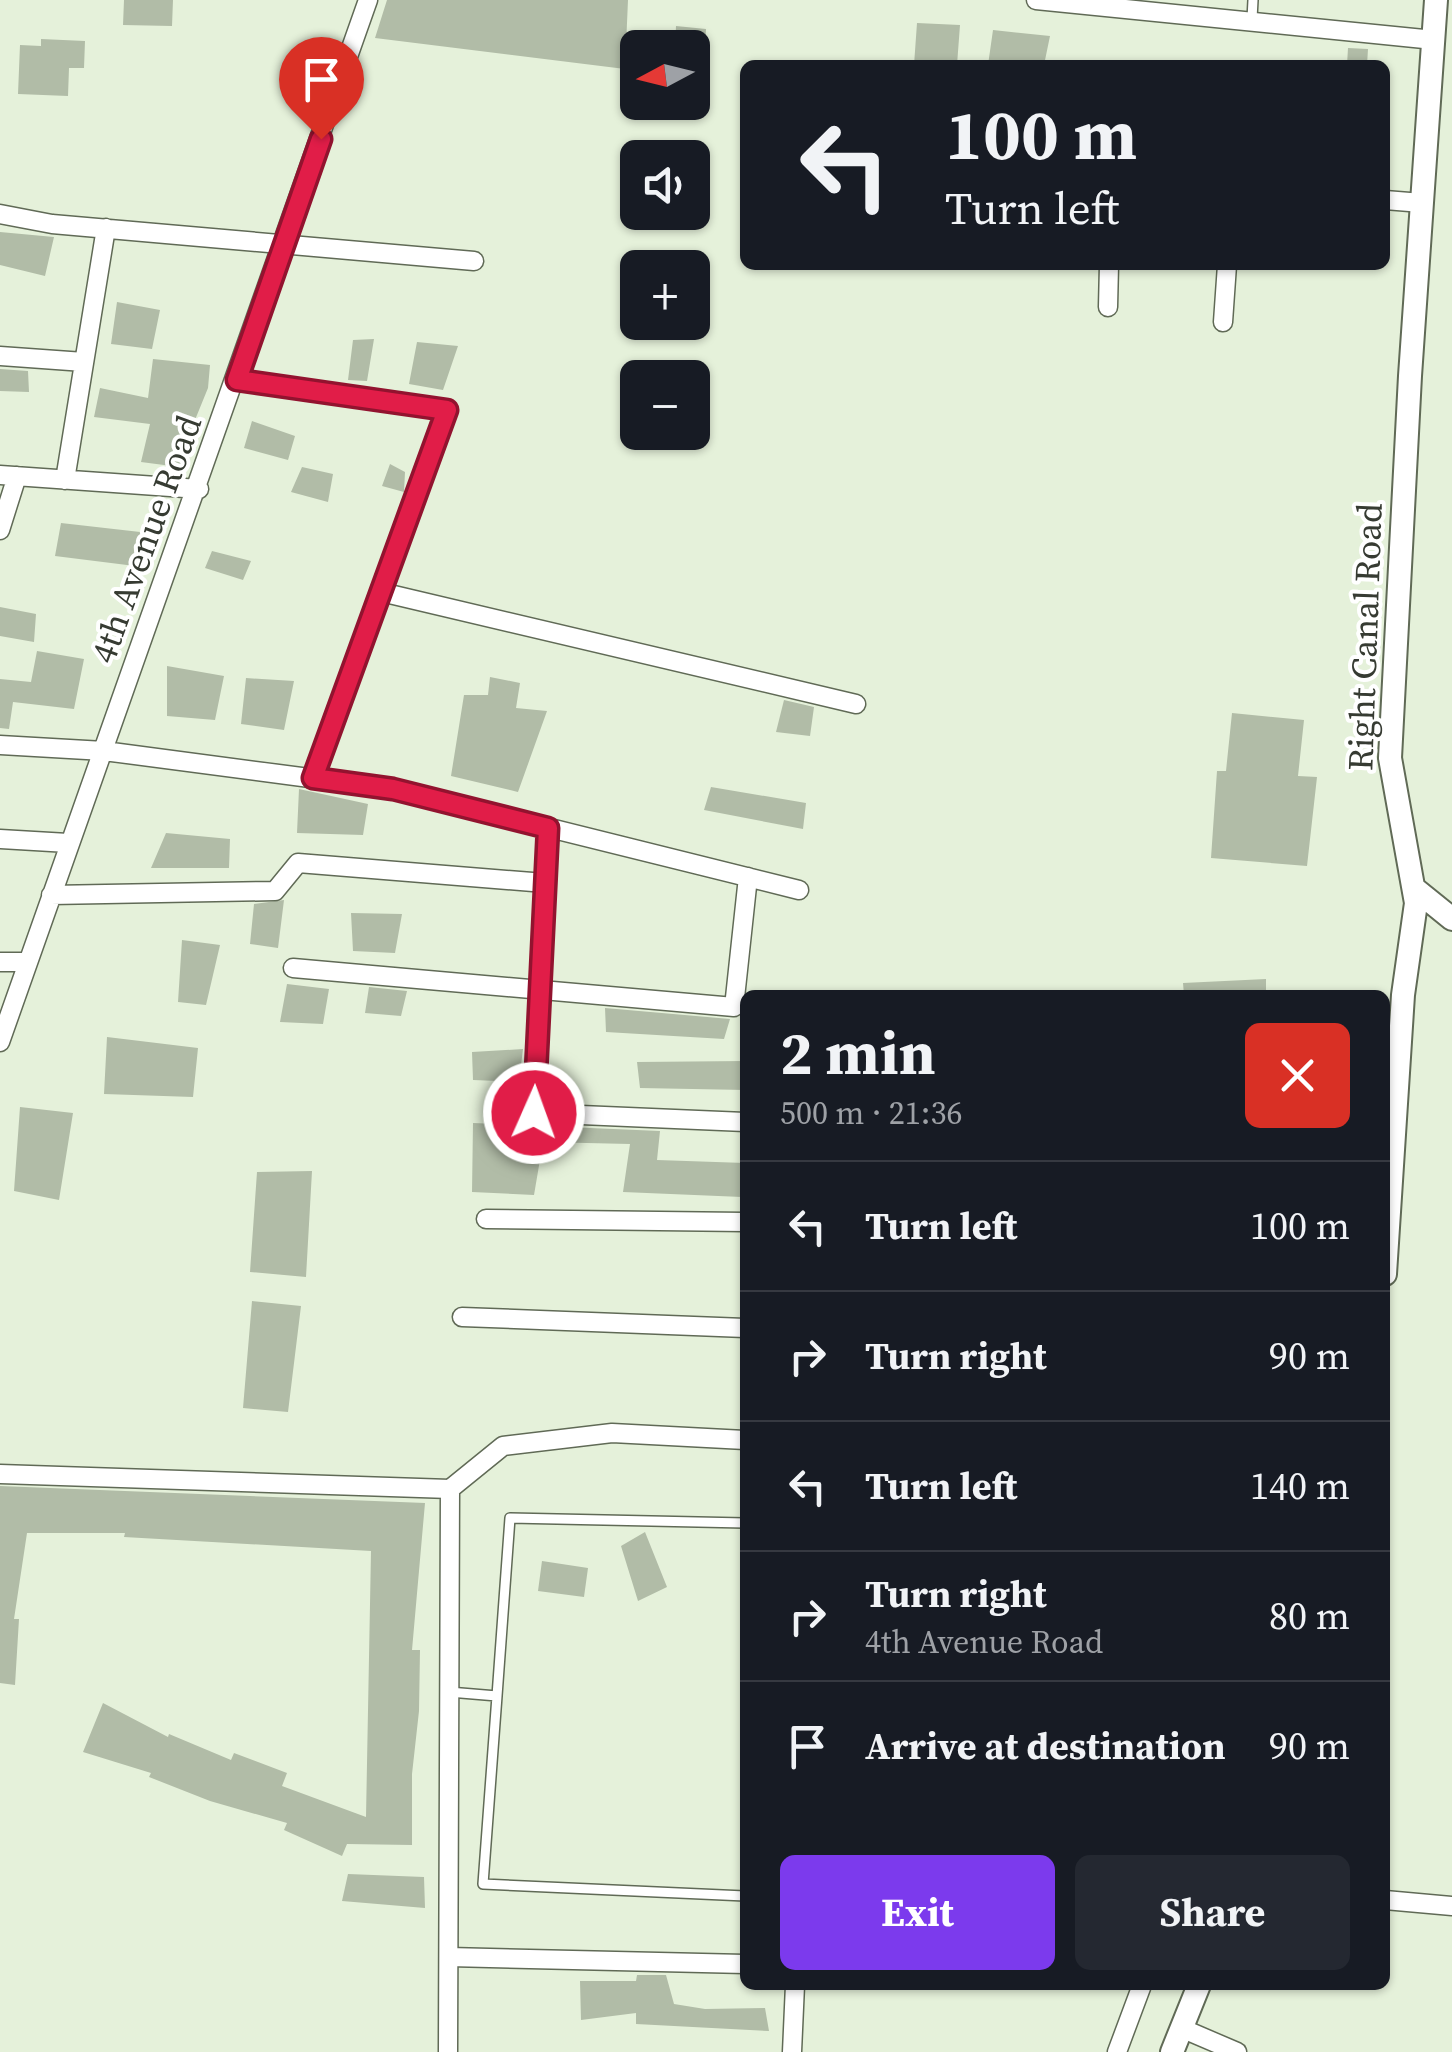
<!DOCTYPE html>
<meta charset="utf-8">
<style>
:root{--surface:#171b24;--page:#242831;--text:#f1f3f6;--muted:#9ea1a6;--line:#363941;--accent:#7c3aed}
body{margin:0;font-family:"Source Serif 4",serif;background:var(--page);color:var(--text);height:100vh;display:flex;flex-direction:column;font-size:38px;white-space:nowrap}
*{box-sizing:border-box;margin:0}
p{font-size:32px;color:var(--muted)}
.icon{flex:none;width:55px;height:55px;fill:none;stroke:currentColor;stroke-width:2;stroke-linecap:round;stroke-linejoin:round}
.map{position:relative;flex:1;overflow:hidden}
.drawer{position:absolute;left:740px;top:990px;width:650px;height:1000px;display:flex;flex-direction:column;background:var(--surface);border-radius:15px;box-shadow:0 2px 8px #0004}
.drawer>*{flex:none}
.hud{position:absolute;left:740px;top:60px;width:650px;height:210px;border-radius:15px;box-shadow:0 2px 8px #0004;background:#171b24;color:var(--text);overflow:hidden}
.needle{width:65px;rotate:263deg}
.fabs{position:absolute;left:620px;top:30px;display:grid;gap:20px}
.fabs a{display:grid;place-items:center;width:90px;height:90px;border-radius:15px;background:var(--surface);box-shadow:0 2px 8px #0004;font-size:50px}
.pin{position:absolute;display:grid;place-items:center;width:85px;height:85px;color:#fff;margin:-102px -42px;border-radius:50% 50% 50% 0;rotate:-45deg;box-shadow:0 0 10px #0007}
.pin .icon{rotate:45deg}
.me{position:absolute;width:110px;margin:-55px;rotate:2deg;stroke-linejoin:round;filter:drop-shadow(0 0 8px #0008)}
.turn{display:flex;align-items:center;gap:35px;height:210px;padding:0 40px;font-size:45px}
.turn .icon{width:130px;height:130px;stroke-width:2.5}
.turn b{display:block;font-size:70px;line-height:85px}
.round{display:grid;place-items:center;flex:none;width:105px;height:105px;border-radius:15px;background:var(--page)}
.headline{display:flex;align-items:center;justify-content:space-between;height:170px;padding:0 40px}
h1{font-size:60px;font-weight:700;line-height:75px}
.cta{display:flex;gap:20px;margin-top:auto;padding:20px 40px}
.cta a{flex:1;height:115px;border-radius:15px;background:var(--accent);color:#fff;font-size:40px;font-weight:700;line-height:115px;text-align:center}
.cta a+a{background:var(--page);color:var(--text)}
ul{padding:0;list-style:none}
li{display:flex;align-items:center;gap:30px;height:130px;padding:0 40px;border-top:2px solid var(--line)}
li div{flex:1}
li b{display:block;font-size:38px}
li em{font-style:normal}
.map>svg:first-child{display:block}
.building{fill:#b1bca7}
.lines{fill:none;stroke-linecap:round;stroke-linejoin:round}
.lane-casing{stroke:#606a56;stroke-width:12}
.street-casing{stroke:#606a56;stroke-width:21}
.secondary-casing{stroke:#606a56;stroke-width:26}
.lane{stroke:#fff;stroke-width:9}
.street{stroke:#fff;stroke-width:18}
.secondary{stroke:#fff;stroke-width:22}
.route-casing{stroke:#92132f;stroke-width:25}
.route{stroke:#e11d48;stroke-width:18}
.labels{text-anchor:middle;dominant-baseline:central;stroke-width:8;stroke-linejoin:round;paint-order:stroke}
.street-label{font-size:35px;fill:#363b32;stroke:#fff}
</style>
<div class="map">
<svg width="1452" height="2052" viewBox="0 0 1452 2052">
<rect width="100%" height="100%" fill="#e5f1da"/>
<path class="building" d="M124,0H173L172,26L123,25Z
M387,0H628L625,69L375,38Z
M917,23L960,25L957,65H914Z
M676,26L706,29L705,48H675Z
M993,30L1050,36L1044,65H988Z
M41,39L85,41L84,68H69L68,96L18,94L20,45L41,46Z
M1348,48L1368,49L1367,65H1347Z
M0,232L54,237L45,276L0,265Z
M117,302L160,310L152,349L111,344Z
M374,339L367,381L348,380L353,340Z
M417,342L458,346L443,390L409,384Z
M153,359L210,365L208,388L186,442L193,443L187,468L141,462L150,424L94,417L100,388L148,398Z
M0,369L28,371L29,392L0,391Z
M252,421L295,436L288,460L244,448Z
M390,464L405,472L404,492L382,486Z
M302,467L333,474L328,502L291,492Z
M61,523L149,533L143,567L55,556Z
M212,551L251,561L243,580L205,568Z
M0,607L36,614L34,642L0,636Z
M37,651L84,659L74,709L13,702L9,729L0,728V679L31,682Z
M167,666L224,676L215,720L167,716Z
M490,677L520,683L516,708L547,711L518,792L451,776L464,695H488Z
M246,678L294,681L284,730L241,724Z
M784,700L814,707L810,736L776,732Z
M1232,713L1304,720L1298,776L1317,777L1307,866L1211,858L1217,771H1226Z
M711,787L806,803L803,829L704,810Z
M299,789L368,804L363,835L297,833Z
M166,833L230,839L229,868H151Z
M284,900L278,948L250,944L254,904Z
M351,913L402,914L395,953L353,951Z
M182,940L220,945L206,1005L178,1002Z
M1266,979V995H1184L1183,983Z
M287,984L329,989L323,1024L280,1022Z
M369,987L407,991L401,1016L365,1013Z
M605,1008L730,1019L724,1039L606,1032Z
M107,1037L198,1048L193,1097L104,1094Z
M523,1049L519,1082L473,1080L472,1052Z
M745,1061V1090L640,1088L637,1062Z
M20,1107L73,1113L59,1200L14,1191Z
M473,1123L660,1131L657,1160L745,1163V1186L742,1197L623,1192L630,1144L543,1142L534,1195L472,1192Z
M312,1171L306,1277L250,1272L257,1172Z
M252,1301L301,1306L288,1412L243,1408Z
M0,1486L425,1503L412,1650H420L419,1711L412,1774V1845L347,1844L342,1856L284,1830L287,1823L210,1801L149,1777L151,1773L83,1752L103,1703L168,1737L169,1734L231,1760L234,1753L287,1773L282,1786L366,1817L371,1551L124,1537L125,1533H27L14,1619H19L15,1685L0,1683Z
M645,1532L667,1587L638,1601L621,1546Z
M542,1561L588,1568L584,1597L538,1591Z
M348,1874L424,1877L425,1908L342,1901Z
M637,1975H666L674,2004L705,2009L765,2008L769,2031L636,2024V2013L581,2020L580,1981H636Z"/>
<g class="lines">
<defs>
<path id="lane" d="M1252,19L1253,0
M449,1692L497,1696L510,1518L745,1523
M497,1696L483,1884L745,1896"/>
<path id="street" d="M1036,0L1434,40
M1385,200L1422,203
M0,214L52,224L474,261
M1108,307L1109,265
M1223,322L1227,265
M0,356L84,362
M237,380L447,410L313,778
M0,475L199,489
M65,480L106,228
M0,530L17,476
M381,592L856,704
M0,745L104,751L393,789L799,890
M548,828L534,1113L745,1122
M0,839L68,843
M51,895L275,891L298,863L545,883
M0,962H28
M293,968L734,1007L748,877
M0,1042L368,0
M486,1219L745,1222
M462,1317L745,1328
M0,1474L450,1489L448,2052
M450,1489L503,1446L612,1433L745,1440
M1385,1900L1452,1906
M449,1957L745,1964
M1181,2028L1237,2052
M792,2052L795,1985
M1117,2052L1142,1985"/>
<path id="secondary" d="M1415,889L1452,919
M1385,1274L1403,995L1416,903L1390,758L1410,376L1436,0
M1172,2052L1199,1985"/>
</defs>
<use href="#lane" class="lane-casing"/>
<use href="#street" class="street-casing"/>
<use href="#secondary" class="secondary-casing"/>
<use href="#lane" class="lane"/>
<use href="#street" class="street"/>
<use href="#secondary" class="secondary"/>
</g>
<g class="lines">
<defs>
<path id="route" d="M321,139L237,380L447,410L313,778L393,789L548,828L534,1113"/>
</defs>
<use href="#route" class="route-casing"/>
<use href="#route" class="route"/>
</g>
<g class="labels">
<g class="street-label">
<text transform="translate(146 539) rotate(-70)">4th Avenue Road</text>
<text transform="translate(1365 637) rotate(-88)">Right Canal Road</text>
</g>
</g>
</svg>
<div class="fabs">
<a><svg class="needle" viewBox="-14 -14 28 28"><path d="M0-13l5 13h-10z" fill="#e53935"/><path d="M0 13l5-13h-10z" fill="#9ea1a6"/></svg></a>
<a><svg class="icon" aria-label="sound" viewBox="0 0 24 24"><path d="M4 9h4l5-4v14l-5-4H4zM17 9q2 3 0 6"/></svg></a>
<a>+</a>
<a>−</a>
</div>
<div class="pin" style="left:321px;top:139px;background:#d93025"><svg class="icon" aria-label="arrive" viewBox="0 0 24 24"><path d="M6 21V4h12l-3 4 3 4H6"/></svg></div>
<svg class="me" style="left:534px;top:1113px" viewBox="-20 -20 40 40"><circle r="17" fill="#e11d48" stroke="#fff" stroke-width="3"/><path d="M0-11L8 9 0 5-8 9z" fill="#fff"/></svg>
<div class="hud">
<div class="turn"><svg class="icon" aria-label="left" viewBox="0 0 24 24"><path d="M17 20v-9H6M10 6l-5 5 5 5"/></svg><div><b>100 m</b>Turn left</div></div>
</div>
<section class="drawer">
<div class="headline"><div><h1>2 min</h1><p>500 m · 21:36</p></div><a class="round" style="background:#d93025;color:#fff"><svg class="icon" aria-label="close" viewBox="0 0 24 24"><path d="M6 6l12 12M18 6L6 18"/></svg></a></div>
<ul>
<li><svg class="icon" aria-label="left" viewBox="0 0 24 24"><path d="M17 20v-9H6M10 6l-5 5 5 5"/></svg><div><b>Turn left</b></div><em>100 m</em></li>
<li><svg class="icon" aria-label="right" viewBox="0 0 24 24"><path d="M7 20v-9h11M14 6l5 5-5 5"/></svg><div><b>Turn right</b></div><em>90 m</em></li>
<li><svg class="icon" aria-label="left" viewBox="0 0 24 24"><path d="M17 20v-9H6M10 6l-5 5 5 5"/></svg><div><b>Turn left</b></div><em>140 m</em></li>
<li><svg class="icon" aria-label="right" viewBox="0 0 24 24"><path d="M7 20v-9h11M14 6l5 5-5 5"/></svg><div><b>Turn right</b><p>4th Avenue Road</p></div><em>80 m</em></li>
<li><svg class="icon" aria-label="arrive" viewBox="0 0 24 24"><path d="M6 21V4h12l-3 4 3 4H6"/></svg><div><b>Arrive at destination</b></div><em>90 m</em></li>
</ul>
<div class="cta"><a>Exit</a><a>Share</a></div>
</section>
</div>
